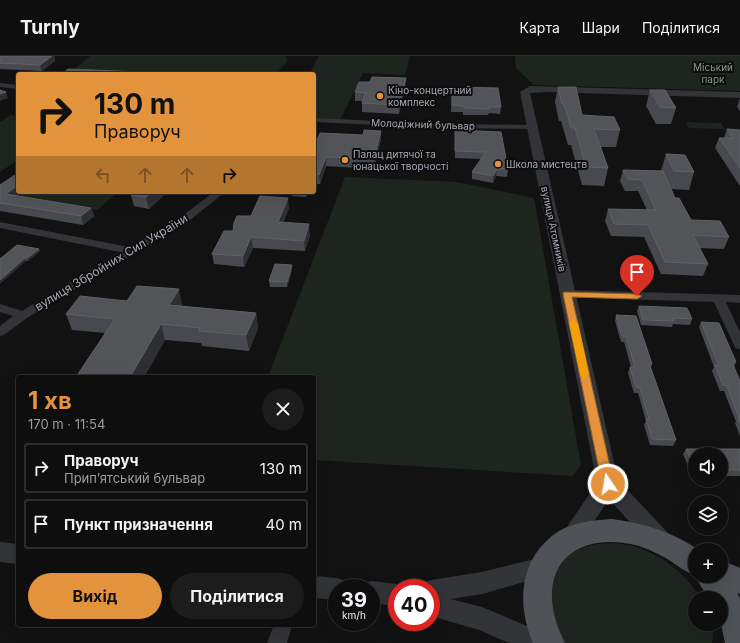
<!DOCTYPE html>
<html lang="uk">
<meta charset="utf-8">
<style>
:root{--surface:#0e0e0e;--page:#1c1c1c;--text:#f1f3f6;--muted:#9b9c9e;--line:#2e2e2e;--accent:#e2933b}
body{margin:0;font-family:Inter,sans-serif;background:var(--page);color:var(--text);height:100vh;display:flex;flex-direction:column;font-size:15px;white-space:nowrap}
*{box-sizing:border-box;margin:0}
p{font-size:13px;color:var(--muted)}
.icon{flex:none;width:22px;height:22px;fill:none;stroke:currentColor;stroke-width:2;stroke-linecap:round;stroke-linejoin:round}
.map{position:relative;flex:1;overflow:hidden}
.details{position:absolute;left:16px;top:319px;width:300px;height:252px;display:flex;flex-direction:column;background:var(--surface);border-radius:4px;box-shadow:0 4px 16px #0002,0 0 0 1px var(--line)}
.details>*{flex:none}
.hud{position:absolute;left:16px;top:16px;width:300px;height:122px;border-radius:4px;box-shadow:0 4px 16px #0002,0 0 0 1px var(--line);background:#e2933b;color:#111;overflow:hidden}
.buttons{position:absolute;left:688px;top:391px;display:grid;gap:8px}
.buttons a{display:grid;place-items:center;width:40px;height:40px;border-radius:50%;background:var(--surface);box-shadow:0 4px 16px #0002,0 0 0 1px var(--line);font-size:20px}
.speed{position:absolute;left:328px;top:523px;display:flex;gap:8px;font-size:20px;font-weight:700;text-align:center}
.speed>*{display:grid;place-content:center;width:52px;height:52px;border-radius:50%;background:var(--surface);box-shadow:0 4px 16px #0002,0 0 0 1px var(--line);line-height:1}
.speed small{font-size:10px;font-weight:400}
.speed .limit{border:6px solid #d22;background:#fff;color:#111}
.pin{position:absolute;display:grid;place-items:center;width:34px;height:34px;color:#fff;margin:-41px -17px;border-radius:50% 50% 50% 0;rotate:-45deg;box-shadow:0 0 4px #0007}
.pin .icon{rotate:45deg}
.me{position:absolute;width:44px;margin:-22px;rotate:348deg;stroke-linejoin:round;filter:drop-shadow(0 0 3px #0008)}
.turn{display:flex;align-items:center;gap:14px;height:84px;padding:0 12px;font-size:18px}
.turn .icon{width:52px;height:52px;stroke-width:2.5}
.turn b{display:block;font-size:28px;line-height:34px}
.lanes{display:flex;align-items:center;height:38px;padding:0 12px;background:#0003;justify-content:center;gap:20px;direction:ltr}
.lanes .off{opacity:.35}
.round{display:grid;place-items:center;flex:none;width:42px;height:42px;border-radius:21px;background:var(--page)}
.summary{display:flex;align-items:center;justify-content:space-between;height:68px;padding:0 12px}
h1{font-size:24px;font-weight:700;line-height:30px;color:var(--accent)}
.cta{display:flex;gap:8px;margin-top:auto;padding:8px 12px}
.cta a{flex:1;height:46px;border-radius:24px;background:var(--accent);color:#111;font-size:16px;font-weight:700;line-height:46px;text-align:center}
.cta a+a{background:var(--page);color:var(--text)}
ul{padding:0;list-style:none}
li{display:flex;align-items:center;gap:12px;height:50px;margin:0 8px 6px;padding:0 4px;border:2px solid var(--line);border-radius:4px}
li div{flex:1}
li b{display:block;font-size:15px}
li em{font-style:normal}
header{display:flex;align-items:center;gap:24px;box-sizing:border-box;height:56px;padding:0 20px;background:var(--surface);border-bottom:1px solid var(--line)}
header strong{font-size:19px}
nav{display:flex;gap:22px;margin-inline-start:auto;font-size:14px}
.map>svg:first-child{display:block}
.green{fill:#1e251e}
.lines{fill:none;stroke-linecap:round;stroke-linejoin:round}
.pedestrian{fill:#333438;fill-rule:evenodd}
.minor{fill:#333438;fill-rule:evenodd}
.tertiary{fill:#333438;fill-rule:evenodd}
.primary{fill:#4f5256;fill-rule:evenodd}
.wall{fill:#48494e}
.shaded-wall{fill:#2e2f32}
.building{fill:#525458;stroke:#5f6166}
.route{fill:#e2933b;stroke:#936026}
.slow{fill:#f59e0b}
.poi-dot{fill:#e2933b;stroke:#0d0d0e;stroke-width:1.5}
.labels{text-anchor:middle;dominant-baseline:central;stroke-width:4;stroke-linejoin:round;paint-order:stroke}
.far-park-label{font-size:10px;fill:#7f9c7c;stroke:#0d0d0e}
.far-poi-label{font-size:10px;fill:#a4aab2;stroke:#0d0d0e;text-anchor:start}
.far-street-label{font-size:10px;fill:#a4aab2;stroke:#0d0d0e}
.street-label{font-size:12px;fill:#a4aab2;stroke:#0d0d0e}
</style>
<header>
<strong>Turnly</strong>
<nav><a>Карта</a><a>Шари</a><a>Поділитися</a></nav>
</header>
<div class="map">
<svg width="740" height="587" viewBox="0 0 740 587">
<rect width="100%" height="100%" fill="#121213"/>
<path class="green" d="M90,0H286L287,6L275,18H68Z
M319,0H410L405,19L363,17L340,64L314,63V18H309Z
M515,0H740V35L534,29L516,12Z
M11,59L18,60V104L0,116V66Z
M686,66L721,67L725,73L689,72Z
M345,121L457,126L534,142L581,409L573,420L314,404V321H268Z
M24,136H118L97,154L16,142Z
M596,488C604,488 613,487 621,488C654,492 683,514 701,542H695V568H711L713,577L712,587H565C562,582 558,577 555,571C544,546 548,509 575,495C581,492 589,490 596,488Z"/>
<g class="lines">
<path class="pedestrian" d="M0,27L18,29V33L0,31Z
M314,62L440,68L532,69L535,71L532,73L440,72L314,66Z"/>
<path class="minor" d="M214,136H225L190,164L27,262L4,279L0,280V270L13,260L0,256V248L22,255L120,196L0,172V166L129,191L182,160Z
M567,234L740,239V247L726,246L740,276V293L735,292L734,289L714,246L563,241L561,238L563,235Z
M274,569H292L287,587H267Z"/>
<path class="tertiary" d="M530,30L740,36V42L546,36L530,37L618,424L670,479L673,486L670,493L662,496L654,493L609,443L577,491L569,494L561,491L558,484L597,427L520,36Z
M0,486L18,488V508L0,506Z
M543,501L551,504L555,511L551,518L482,538L450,543L482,551L546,578L550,587H509L479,574L431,560V532H420L423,527L431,524L482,516Z
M314,520L337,522L345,525L348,532H337V544L314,542Z
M371,525L397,528L405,531L397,532V550L371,547V532H361L363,528Z"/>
<path class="primary" d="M612,463C643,467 673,476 699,494H695V520H721V504L740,512V538L737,537L740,542V587H725L721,568V542H708L695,520V519C685,516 678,510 669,504C659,498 647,492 635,489C594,479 550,493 552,543C553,559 558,573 565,587H533C516,547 519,501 559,475C574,466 595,464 612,463Z"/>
</g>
<path class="wall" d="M0,0H54L55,5L42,15L0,13Z
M406,22L405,31L399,58L362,56V47L363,45H355V36Z
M452,31L501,51L500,58L489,57L488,59H463V56H451Z
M558,31L582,59L620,74L616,91H600L608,112L604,130L582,129L571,89H568L561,65H559L555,46Z
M650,34L676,52L671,68H656L646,50Z
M740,42V55L737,51Z
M727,73L740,74V130L715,92L719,82H724Z
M455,74L501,76L508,113L507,121L496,120L493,127L472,123V116L481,103L455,102Z
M381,75V83L374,113L326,110L320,128H314V91Z
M666,98L694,116L689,134L671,133L675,142L691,164L729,181L724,193L699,192L708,208L703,220L661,218L644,181L611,180L605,165L608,153L647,154L638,135H625L620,125L623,114L661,115Z
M0,129L18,140L91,152L94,160L83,169L0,155Z
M134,136H167L149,153L134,150L131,139Z
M292,136H308L306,141L292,140Z
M289,152L283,167L310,179L305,195L253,192L244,211L214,208L212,198L251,160Z
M39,193L40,195L28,205L0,203Z
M292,209V214L287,231H270L269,225Z
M127,245L182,248L181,250L256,257L258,272L249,295L202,290L201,287L165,284L144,321H76L105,277L72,274L66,258Z
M639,250L692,263L690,269L673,268L672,271L641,269L637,255Z
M616,259L652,308L651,312L676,384L673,390L650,389L644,369L646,365L638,337H634L628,317L630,311H631L624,286H621L615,265Z
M701,266L736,306L734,311L740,325V380L735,367L736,366L724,335H720L712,315L714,311L699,271Z
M686,393H740V420H721V398H695V419H692L683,398Z"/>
<path class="shaded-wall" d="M52,0H54L55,5L42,15L40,9Z
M406,22L405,31L399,58V49Z
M6,36L8,42L0,45V38Z
M381,75V83L374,113V103Z
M326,101V110L320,128L319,119Z
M497,113L496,120L493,127V120Z
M18,129V136H23L9,146L6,138Z
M152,136H167L149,153L146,141Z
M306,136H308L306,141Z
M288,142L289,152L279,177L278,166Z
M91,152L94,160L83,169L81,160Z
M309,168L310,179L305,195L304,185Z
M251,181L253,192L244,211L243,200Z
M39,193L40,195L28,205L27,202Z
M25,202L26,205L0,228V224Z
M292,209V214L287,231V226Z
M179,233L182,248L173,264L169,249Z
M256,257L258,272L249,295L246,279Z
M161,268L165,284L144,321H130Z"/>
<path class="building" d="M0,0H52L40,9L0,7Z
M68,13L166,17L164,18H62Z
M372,21L406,22L399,49L362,47L366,37L355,36L359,26H370Z
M452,31L498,32L501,51H489V53L464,52V50L452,49Z
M558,31H576L582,59L614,61L620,74L594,73L608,112L586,111L575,72H571L564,48H562Z
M0,34L6,36L0,38Z
M650,34H665L676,52L660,51Z
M727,73L740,74V112L719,82H733Z
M364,74L381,75L374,103L326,101L319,119L314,118V91L320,77L363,79Z
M455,74L501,76L508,113H497L493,120L472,116L486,96L455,95Z
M666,98L685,99L694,116L674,115Z
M623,114L663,115L675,142H679L691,164L720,165L729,181L693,179L708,208L665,206L648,169L614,168L608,153L656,154L642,124L628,123Z
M18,117V129L6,138L91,152L81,160L0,147V129Z
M134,136H152L146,141L131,139Z
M260,140L288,142L278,166L309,168L304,185L251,181L243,200L212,198L224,175H233L234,167L237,160H251Z
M17,189L39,193L27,202H25L0,224V203Z
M275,208L292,209L287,226L269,225Z
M137,230L179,233L169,249L256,257L246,279L199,275L200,272L161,268L130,321H76L115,263L66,258L80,240L127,245Z
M639,250L687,252L692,263L673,262L674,265L643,264Z
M616,259L636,260L652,308L649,307L676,384L652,383L646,363H649L640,332L636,331L630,311H635L626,280H622Z
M701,266L719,267L736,306H732L740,325V367L738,362H739L727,330L723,329L715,309L719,310Z
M686,393H740V414H721V398H695V414Z"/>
<path class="route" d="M564,236L637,238L642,240L637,243L572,241L614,428L612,431L608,433L604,431L602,428L563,238Z"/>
<path class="slow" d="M573,264L578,267L589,318L584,322L580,318L569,267Z"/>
<g class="poi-dot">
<circle cx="380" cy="40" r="4"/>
<circle cx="345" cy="104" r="4"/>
<circle cx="498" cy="108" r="4"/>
</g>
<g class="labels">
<g class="far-park-label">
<text x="713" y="11">Міський<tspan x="713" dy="12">парк</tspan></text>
</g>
<g class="far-poi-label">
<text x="388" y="34">Кіно-концертний<tspan x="388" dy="12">комплекс</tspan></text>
<text x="353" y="98">Палац дитячої та<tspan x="353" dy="12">юнацької творчості</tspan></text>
<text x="506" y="108">Школа мистецтв</text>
</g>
<g class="far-street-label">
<text transform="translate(423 68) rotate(2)">Молодіжний бульвар</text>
<text transform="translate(554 173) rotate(78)">вулиця Атомників</text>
</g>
<g class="street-label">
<text transform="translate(111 206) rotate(-31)">вулиця Збройних Сил України</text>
</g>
</g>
</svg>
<div class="buttons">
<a><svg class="icon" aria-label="sound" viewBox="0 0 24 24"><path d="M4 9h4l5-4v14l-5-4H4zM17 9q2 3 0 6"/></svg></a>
<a><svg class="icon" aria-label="layers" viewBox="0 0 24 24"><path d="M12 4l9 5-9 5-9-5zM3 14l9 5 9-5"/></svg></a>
<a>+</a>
<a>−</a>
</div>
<div class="speed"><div>39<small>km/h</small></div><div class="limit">40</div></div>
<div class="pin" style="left:637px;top:240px;background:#d93025"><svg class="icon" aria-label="arrive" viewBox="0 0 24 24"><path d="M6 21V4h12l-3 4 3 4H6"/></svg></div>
<svg class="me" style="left:608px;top:428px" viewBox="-20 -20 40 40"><circle r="17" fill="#e2933b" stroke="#fff" stroke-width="3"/><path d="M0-11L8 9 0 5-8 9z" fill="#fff"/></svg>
<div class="hud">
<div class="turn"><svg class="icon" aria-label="right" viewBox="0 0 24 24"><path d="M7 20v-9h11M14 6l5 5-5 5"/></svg><div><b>130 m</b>Праворуч</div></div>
<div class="lanes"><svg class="icon off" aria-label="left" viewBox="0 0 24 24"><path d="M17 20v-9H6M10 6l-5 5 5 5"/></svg><svg class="icon off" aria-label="ahead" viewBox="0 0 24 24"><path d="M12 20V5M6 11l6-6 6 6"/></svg><svg class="icon off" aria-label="ahead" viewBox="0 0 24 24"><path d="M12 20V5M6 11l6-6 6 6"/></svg><svg class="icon" aria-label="right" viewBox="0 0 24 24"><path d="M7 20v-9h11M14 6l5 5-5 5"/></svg></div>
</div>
<section class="details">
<div class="summary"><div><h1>1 хв</h1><p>170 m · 11:54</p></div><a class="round"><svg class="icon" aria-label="close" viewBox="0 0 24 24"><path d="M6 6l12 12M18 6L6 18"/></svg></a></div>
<ul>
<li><svg class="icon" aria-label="right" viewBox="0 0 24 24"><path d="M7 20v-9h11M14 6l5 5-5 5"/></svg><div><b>Праворуч</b><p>Припʼятський бульвар</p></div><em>130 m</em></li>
<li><svg class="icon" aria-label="arrive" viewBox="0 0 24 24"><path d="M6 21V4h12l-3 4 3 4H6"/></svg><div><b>Пункт призначення</b></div><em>40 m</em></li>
</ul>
<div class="cta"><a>Вихід</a><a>Поділитися</a></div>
</section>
</div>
